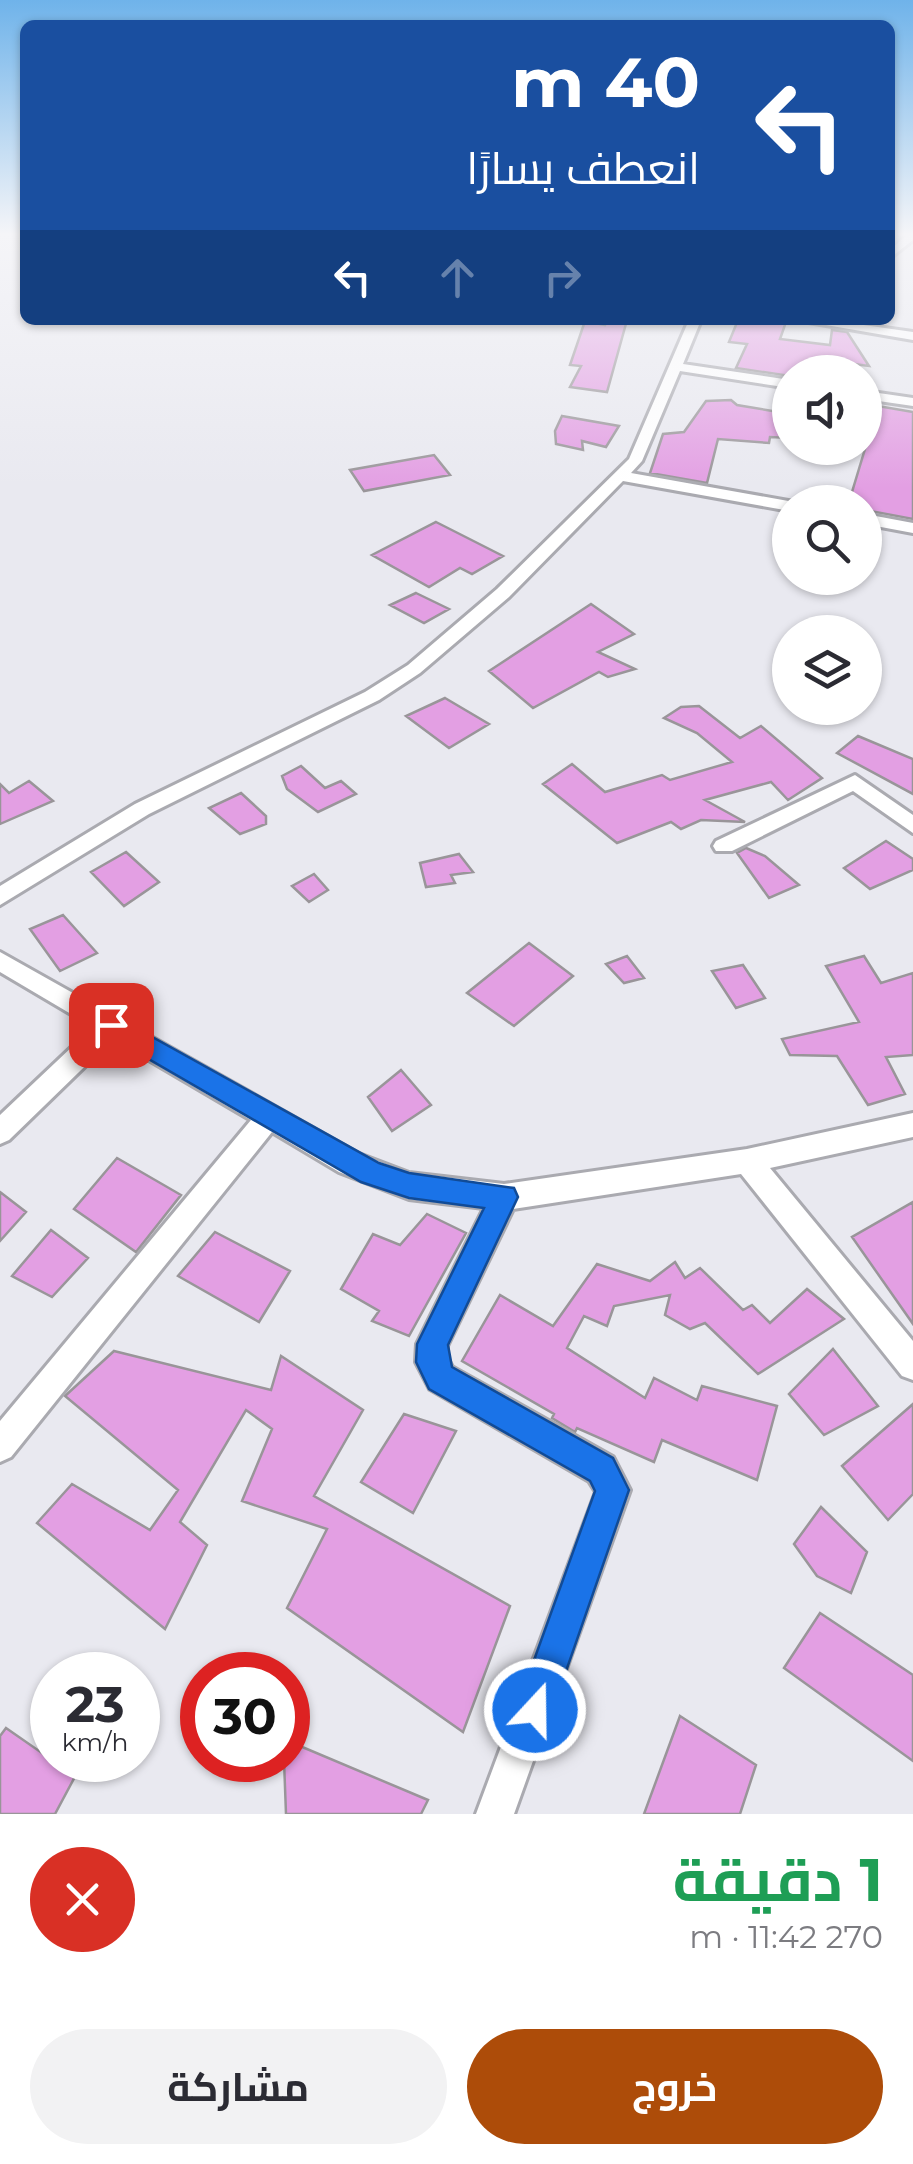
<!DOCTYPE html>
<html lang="ar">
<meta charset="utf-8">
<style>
:root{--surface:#fff;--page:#f2f2f3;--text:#2b2b33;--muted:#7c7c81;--accent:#ad4c09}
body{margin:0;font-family:Montserrat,Cairo,sans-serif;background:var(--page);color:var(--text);direction:rtl;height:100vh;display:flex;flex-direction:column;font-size:38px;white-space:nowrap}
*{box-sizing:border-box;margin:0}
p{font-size:32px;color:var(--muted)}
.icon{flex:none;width:55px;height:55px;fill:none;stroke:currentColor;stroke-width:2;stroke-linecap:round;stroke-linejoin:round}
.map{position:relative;height:1814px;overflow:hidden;direction:ltr}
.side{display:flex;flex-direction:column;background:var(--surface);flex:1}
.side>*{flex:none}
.top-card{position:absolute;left:20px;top:20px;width:875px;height:305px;border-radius:15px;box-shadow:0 2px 8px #0004;direction:rtl;background:#1a4fa0;color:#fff;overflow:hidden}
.buttons{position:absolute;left:772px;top:355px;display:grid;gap:20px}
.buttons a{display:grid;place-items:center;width:110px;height:110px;border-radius:50%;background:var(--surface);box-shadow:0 2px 8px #0004;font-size:50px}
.speed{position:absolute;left:30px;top:1652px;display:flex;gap:20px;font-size:50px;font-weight:700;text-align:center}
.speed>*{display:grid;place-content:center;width:130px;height:130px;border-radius:50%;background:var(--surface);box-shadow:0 2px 8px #0004;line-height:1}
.speed small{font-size:25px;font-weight:400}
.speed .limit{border:15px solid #d22;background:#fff;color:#111}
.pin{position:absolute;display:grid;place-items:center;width:85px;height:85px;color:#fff;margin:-42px;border-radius:20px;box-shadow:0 5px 15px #0006}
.me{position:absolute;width:110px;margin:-55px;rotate:21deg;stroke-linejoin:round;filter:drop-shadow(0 0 8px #0008)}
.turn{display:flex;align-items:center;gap:35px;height:210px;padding:0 30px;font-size:45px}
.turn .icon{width:130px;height:130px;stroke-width:2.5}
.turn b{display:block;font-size:70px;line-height:85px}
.lanes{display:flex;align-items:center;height:95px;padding:0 30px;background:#0003;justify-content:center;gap:50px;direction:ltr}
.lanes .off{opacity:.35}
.round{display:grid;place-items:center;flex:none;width:105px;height:105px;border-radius:52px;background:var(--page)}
.head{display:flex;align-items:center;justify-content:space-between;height:170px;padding:0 30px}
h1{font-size:60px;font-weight:700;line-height:75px;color:#1e9e55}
.cta{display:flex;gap:20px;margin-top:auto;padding:20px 30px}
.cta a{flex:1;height:115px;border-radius:60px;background:var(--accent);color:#fff;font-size:40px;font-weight:700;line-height:115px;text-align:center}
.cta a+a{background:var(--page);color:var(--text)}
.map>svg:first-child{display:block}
.building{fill:#e39fe3;stroke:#999599;stroke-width:2.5}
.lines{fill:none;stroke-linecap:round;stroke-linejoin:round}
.street-casing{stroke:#aaaab0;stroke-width:6}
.street{fill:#fff;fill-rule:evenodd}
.route{fill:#1a73e8;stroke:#114b97;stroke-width:2.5}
</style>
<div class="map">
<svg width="913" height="1814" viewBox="0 0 913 1814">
<rect width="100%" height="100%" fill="#e9e9f0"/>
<path class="building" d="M608,320H627L607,392L570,387L581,366L570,365L585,321L605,325Z
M738,320L786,322L780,339L830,345L832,330L847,332L869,366L838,362L835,372H790V376L736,368L747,344L729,342Z
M731,400L737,405L790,414V438L770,437L769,443L718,439L707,483L650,473L663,434L684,432L706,401Z
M878,406L913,412V519L865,510V502H849Z
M562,416L619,426L606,447L582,441L583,450L556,444L555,431Z
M434,455L450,475L364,491L350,470Z
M436,522L503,556L472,574L460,568L429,587L372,555Z
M416,593L449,609L424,623L390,605Z
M591,604L634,634L598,652L635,669L608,677L599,672L533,708L489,671Z
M445,698L489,724L449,748L406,716Z
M699,706L740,738L761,726L822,778L788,800L771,782L705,800L745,822L701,820L681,829L671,822L617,843L543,784L572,764L605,792L662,775L670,780L732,762L697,733L664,718L681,707Z
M858,736L913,759V794L837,753Z
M301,766L325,788L341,781L356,794L318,812L287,789L282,776Z
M29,781L53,801L0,824V784L9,793Z
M241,793L266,816V824L240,834L209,808Z
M886,841L913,859V870L870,889L844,868Z
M746,848L765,856L799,885L769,898L737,853Z
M126,852L159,882L124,906L91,872Z
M459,854L473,872L451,875L455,883L426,887L420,863Z
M314,874L328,890L309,902L292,886Z
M63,915L97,953L60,971L30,929Z
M529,943L573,976L514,1026L467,993Z
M627,956L644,978L624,983L606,964Z
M864,956L881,983L913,973V1055L886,1057L905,1094L868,1105L837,1056L790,1055L782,1039L859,1022L826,966Z
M743,965L765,998L736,1008L712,971Z
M401,1070L431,1105L392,1131L368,1097Z
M117,1158L181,1195L136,1252L74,1209Z
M0,1192L26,1212L0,1241Z
M913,1202V1324L852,1237Z
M427,1214L466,1233L409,1336L372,1321L379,1311L341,1289L373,1234L400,1245Z
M51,1230L88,1258L52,1297L12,1276Z
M215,1232L290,1271L259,1322L178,1276Z
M675,1262L685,1278L700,1268L743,1310L752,1305L770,1323L807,1289L844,1319L758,1374L705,1323L690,1329L665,1315L670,1295L614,1306L607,1326L584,1316L567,1348L645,1398L654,1378L697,1400L702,1386L777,1406L757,1480L662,1440L654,1462L577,1428L575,1432L552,1418L554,1414L462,1361L500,1295L553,1326L597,1264L650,1281Z
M833,1349L878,1406L824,1435L789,1394Z
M114,1351L271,1390L281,1356L363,1410L314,1496L510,1606L463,1732L287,1608L327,1529L242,1501L272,1429L246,1410L180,1522L207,1545L165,1629L37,1523L72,1484L150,1530L178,1490L65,1396Z
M913,1404V1494L888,1520L842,1466Z
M404,1414L456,1431L413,1513L361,1482Z
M821,1507L867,1552L851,1593L817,1576L794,1544Z
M820,1613L913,1675V1761L784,1668Z
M680,1716L756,1765L740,1814H644Z
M6,1728L52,1760L78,1771L55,1814H0V1736Z
M288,1741L428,1800L421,1814H286L284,1760H288Z"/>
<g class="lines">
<defs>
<path id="street" d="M908,234H913V240L890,258V250Z
M689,320H701L683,364L790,380V388L680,371L642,461L631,473L794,502H790V511L623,481L509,597L420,673L379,700L149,814L0,905V886L135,804L365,692L408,665L497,589L629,459Z
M797,320H828L913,332V340Z
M865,391L913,398V406L865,399Z
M865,514L913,523V533L865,524Z
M855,775L913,815V833L853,791L732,851H716L713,846L716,841Z
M0,952L359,1154L409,1173L504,1184L747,1149L913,1113V1137L770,1168L913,1341V1380L902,1376L741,1174L513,1209L447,1346V1358L452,1367L613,1457L630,1490L514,1814H476L596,1492L589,1481L430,1389L416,1362L417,1344L484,1208L409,1199L339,1172L272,1132L11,1457L0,1462V1421L251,1120L113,1039L9,1140L0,1144V1115L93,1027L0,972Z"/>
</defs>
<use href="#street" class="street-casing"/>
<use href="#street" class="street"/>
</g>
<linearGradient id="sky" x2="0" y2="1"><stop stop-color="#6fb3ea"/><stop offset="0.48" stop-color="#f5f5f8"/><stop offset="1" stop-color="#f5f5f8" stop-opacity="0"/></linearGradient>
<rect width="913" height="488" fill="url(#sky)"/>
<path class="route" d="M111,1014L379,1163L409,1173L514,1188L518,1197L448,1345L452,1367L613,1458L629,1490L548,1723L535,1728L522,1723L516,1710L595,1491L590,1481L429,1389L416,1362L417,1344L484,1208L409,1198L361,1182L102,1032L98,1025L102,1017Z"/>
</svg>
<div class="buttons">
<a><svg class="icon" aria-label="sound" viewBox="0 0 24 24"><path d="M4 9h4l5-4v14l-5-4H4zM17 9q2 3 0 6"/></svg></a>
<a><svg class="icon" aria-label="search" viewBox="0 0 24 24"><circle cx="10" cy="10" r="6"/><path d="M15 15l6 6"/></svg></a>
<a><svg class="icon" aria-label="layers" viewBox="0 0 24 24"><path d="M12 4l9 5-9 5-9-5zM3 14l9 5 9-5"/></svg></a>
</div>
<div class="speed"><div>23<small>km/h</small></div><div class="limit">30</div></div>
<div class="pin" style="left:111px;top:1025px;background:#d93025"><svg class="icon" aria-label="arrive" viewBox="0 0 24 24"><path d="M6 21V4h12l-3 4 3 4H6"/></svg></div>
<svg class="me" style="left:535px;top:1710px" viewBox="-20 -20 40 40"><circle r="17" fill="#1a73e8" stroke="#fff" stroke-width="3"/><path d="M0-11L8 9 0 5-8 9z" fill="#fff"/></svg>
<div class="top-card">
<div class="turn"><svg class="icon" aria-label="left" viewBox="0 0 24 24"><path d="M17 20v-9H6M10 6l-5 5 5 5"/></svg><div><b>40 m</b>انعطف يسارًا</div></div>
<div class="lanes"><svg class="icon" aria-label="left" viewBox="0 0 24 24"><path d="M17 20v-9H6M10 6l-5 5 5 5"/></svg><svg class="icon off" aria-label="ahead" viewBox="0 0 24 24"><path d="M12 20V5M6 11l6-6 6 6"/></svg><svg class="icon off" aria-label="right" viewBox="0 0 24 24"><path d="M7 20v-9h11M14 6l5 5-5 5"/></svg></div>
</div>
</div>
<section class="side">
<div class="head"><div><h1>1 دقيقة</h1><p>270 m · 11:42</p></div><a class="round" style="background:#d93025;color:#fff"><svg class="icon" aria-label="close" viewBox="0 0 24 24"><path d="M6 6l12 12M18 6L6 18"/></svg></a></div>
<div class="cta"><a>خروج</a><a>مشاركة</a></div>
</section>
